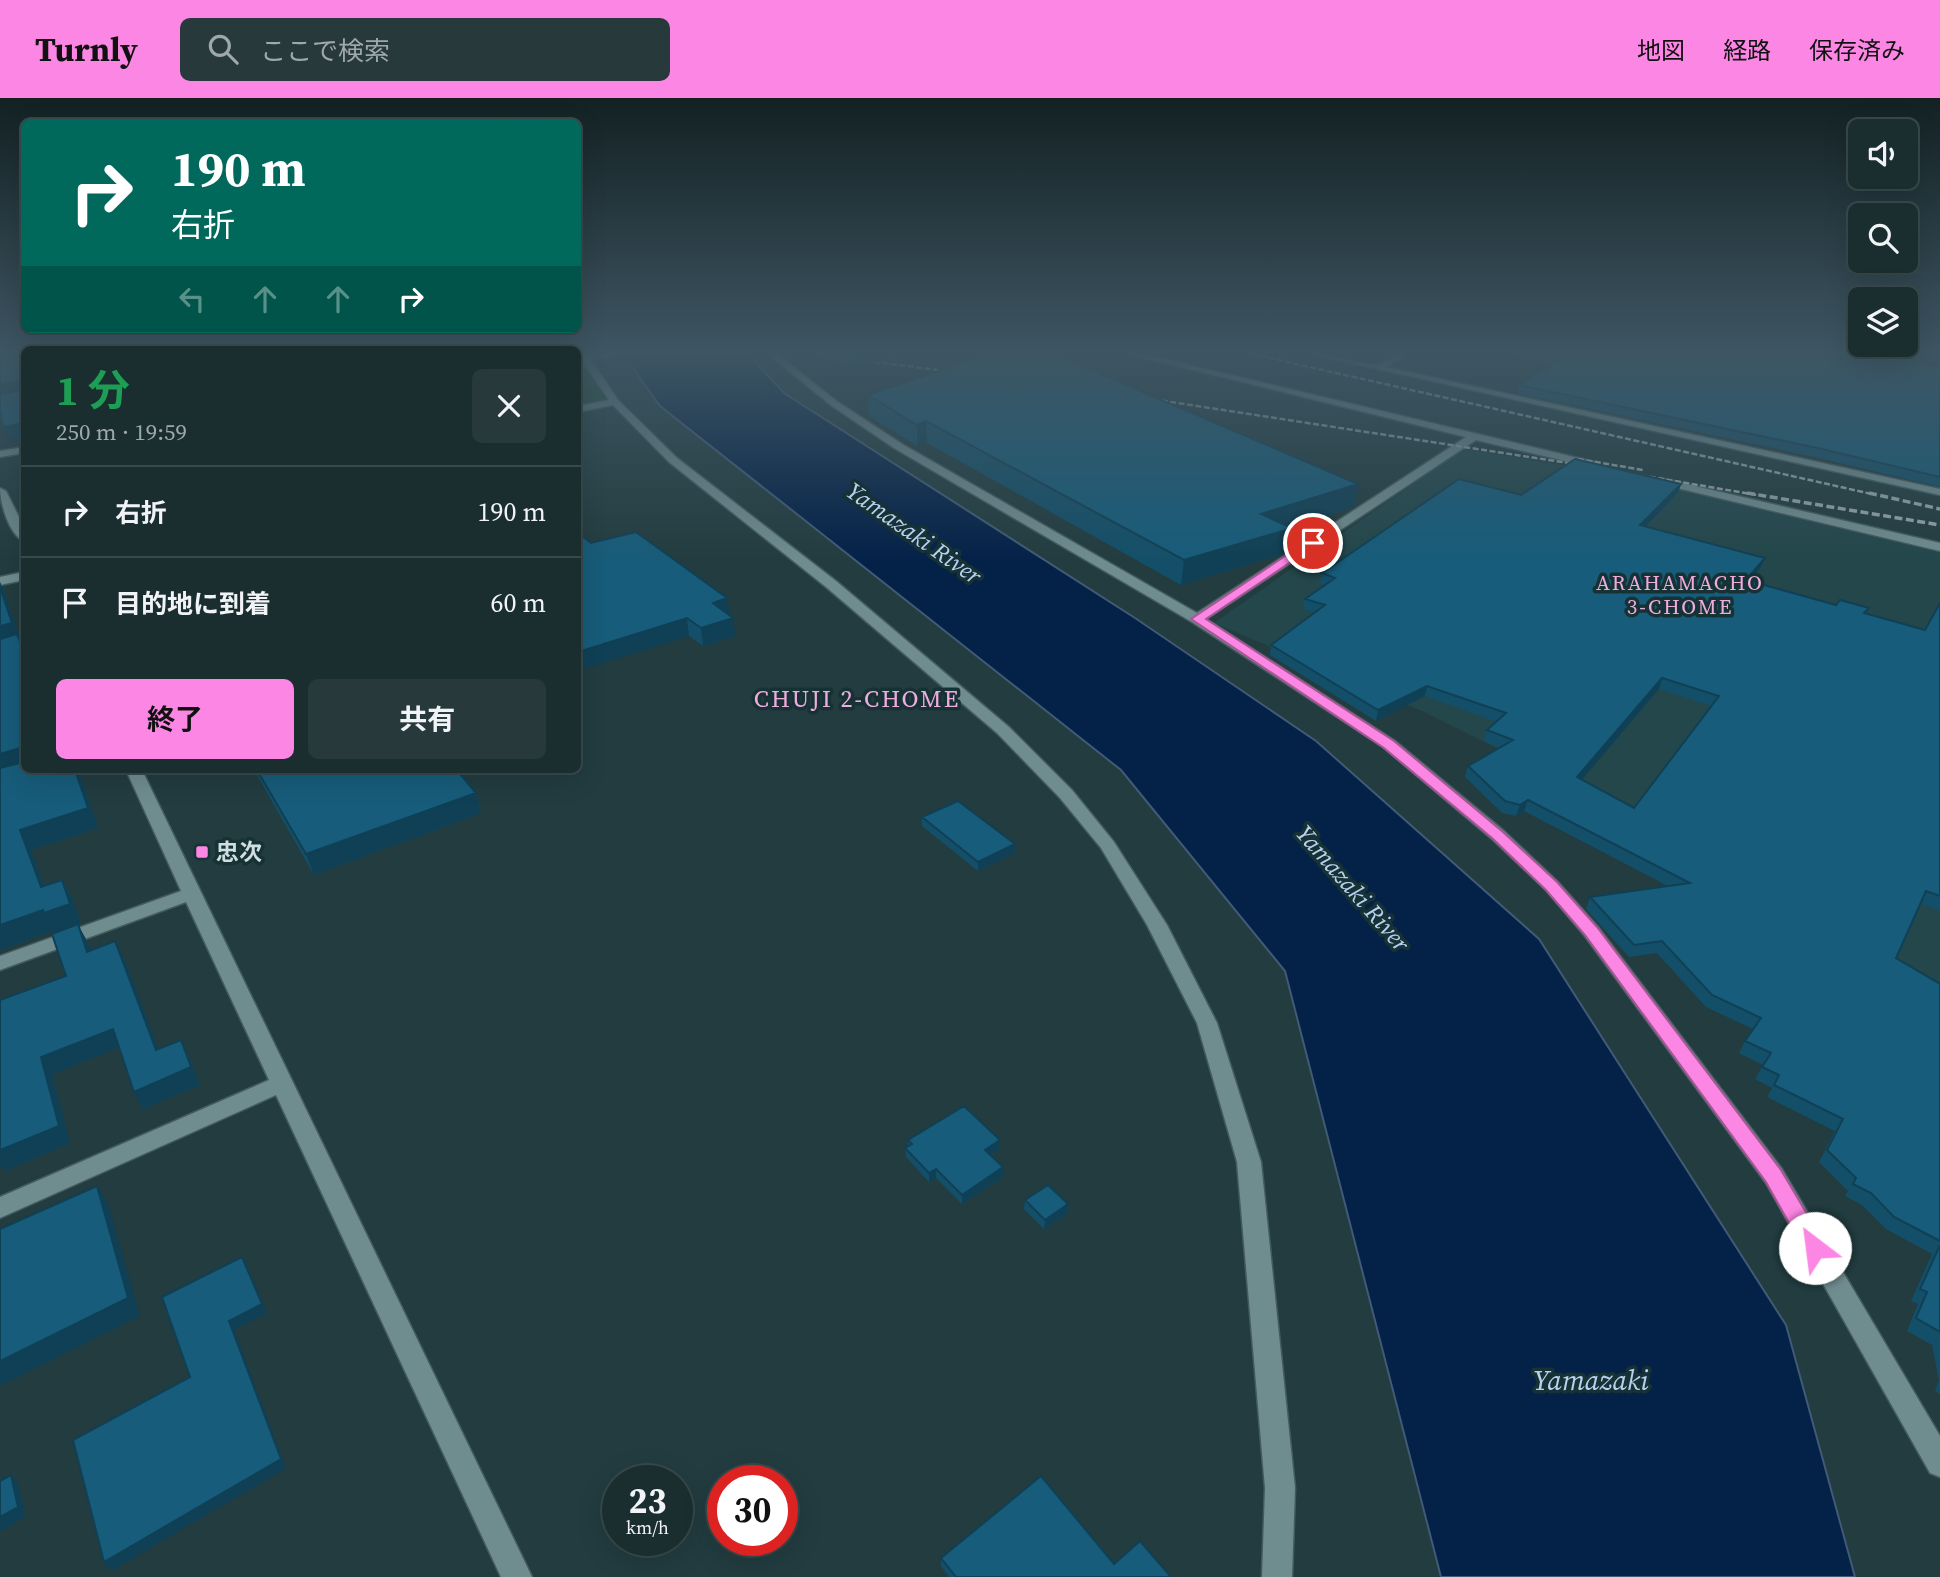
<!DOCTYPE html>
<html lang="ja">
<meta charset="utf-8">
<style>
:root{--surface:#1a2d2f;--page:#27393b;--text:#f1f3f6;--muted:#9fa8aa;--line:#38494b;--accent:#fc86e3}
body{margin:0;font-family:"Source Serif 4","Noto Sans JP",serif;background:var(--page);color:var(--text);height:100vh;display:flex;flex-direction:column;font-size:26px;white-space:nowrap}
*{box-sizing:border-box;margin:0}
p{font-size:23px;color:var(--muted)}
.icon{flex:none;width:38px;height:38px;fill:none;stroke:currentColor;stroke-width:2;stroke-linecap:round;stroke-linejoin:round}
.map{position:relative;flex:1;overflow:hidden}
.drawer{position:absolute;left:21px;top:248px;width:560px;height:427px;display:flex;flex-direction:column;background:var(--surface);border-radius:10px;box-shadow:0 7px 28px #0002,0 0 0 2px var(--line)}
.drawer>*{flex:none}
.banner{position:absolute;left:21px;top:21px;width:560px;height:214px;border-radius:10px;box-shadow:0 7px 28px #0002,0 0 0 2px var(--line);background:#00695c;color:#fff;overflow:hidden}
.fabs{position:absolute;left:1848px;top:21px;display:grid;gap:14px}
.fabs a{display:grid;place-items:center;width:70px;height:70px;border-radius:10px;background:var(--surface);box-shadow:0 7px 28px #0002,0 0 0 2px var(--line);font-size:35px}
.speed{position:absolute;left:602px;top:1367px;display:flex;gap:14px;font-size:35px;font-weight:700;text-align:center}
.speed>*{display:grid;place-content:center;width:91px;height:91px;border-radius:50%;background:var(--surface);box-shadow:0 7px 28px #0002,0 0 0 2px var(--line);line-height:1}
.speed small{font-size:18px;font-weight:400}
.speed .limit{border:10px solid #d22;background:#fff;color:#111}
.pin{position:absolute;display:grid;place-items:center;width:60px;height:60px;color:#fff;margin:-30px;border:4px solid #fff;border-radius:50%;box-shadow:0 2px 7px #0007}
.me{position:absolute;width:77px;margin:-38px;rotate:330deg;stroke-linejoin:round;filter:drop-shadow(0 0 5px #0008)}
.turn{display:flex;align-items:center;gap:24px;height:147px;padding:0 35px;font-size:32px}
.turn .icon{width:91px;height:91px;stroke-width:2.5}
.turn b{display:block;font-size:49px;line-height:60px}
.lanes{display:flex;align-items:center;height:66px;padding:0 35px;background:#0003;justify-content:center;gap:35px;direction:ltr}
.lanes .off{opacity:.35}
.round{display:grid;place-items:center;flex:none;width:74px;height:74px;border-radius:10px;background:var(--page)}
.summary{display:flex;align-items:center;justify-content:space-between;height:119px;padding:0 35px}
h1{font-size:42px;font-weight:700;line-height:52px;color:#1e9e55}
.action{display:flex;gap:14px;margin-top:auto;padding:14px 35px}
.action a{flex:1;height:80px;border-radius:10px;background:var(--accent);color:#111;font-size:28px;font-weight:700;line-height:80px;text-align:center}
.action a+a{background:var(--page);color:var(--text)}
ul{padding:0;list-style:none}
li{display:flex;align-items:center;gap:21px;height:91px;padding:0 35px;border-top:2px solid var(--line)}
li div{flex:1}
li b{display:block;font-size:26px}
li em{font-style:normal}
header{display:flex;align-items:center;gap:42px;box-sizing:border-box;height:98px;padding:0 35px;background:var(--accent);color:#111}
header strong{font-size:33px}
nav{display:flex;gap:38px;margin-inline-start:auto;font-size:24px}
.search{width:490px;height:63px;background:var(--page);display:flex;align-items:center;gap:18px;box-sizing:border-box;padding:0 24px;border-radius:10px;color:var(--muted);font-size:26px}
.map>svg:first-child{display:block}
.built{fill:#23474b}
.green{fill:#1d4d2e}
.water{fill:#042148;stroke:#415a76;stroke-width:2}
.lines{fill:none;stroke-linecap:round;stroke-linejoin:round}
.minor-casing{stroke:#445b5e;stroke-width:3}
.minor{fill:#6f8c8f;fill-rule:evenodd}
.rail-far1{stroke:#94a6a9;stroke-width:2.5;stroke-dasharray:6 2.5;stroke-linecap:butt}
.rail{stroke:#94a6a9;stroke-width:3.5;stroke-dasharray:8 3.5;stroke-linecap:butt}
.wall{fill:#144f69;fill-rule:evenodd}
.shaded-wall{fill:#104055}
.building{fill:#175c7a;stroke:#104055;stroke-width:2;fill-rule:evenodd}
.route{fill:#fc86e3;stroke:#a45794;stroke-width:2}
.poi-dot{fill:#fc86e3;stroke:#173235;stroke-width:2.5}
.labels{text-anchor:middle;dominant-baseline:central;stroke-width:7;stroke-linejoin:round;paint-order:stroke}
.far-neighbourhood-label{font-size:21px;letter-spacing:2px;fill:#efacde;stroke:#173235}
.poi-label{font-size:23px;font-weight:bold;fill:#cfdee0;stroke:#173235;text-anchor:start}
.water-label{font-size:24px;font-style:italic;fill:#b9d0f1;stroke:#173235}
.neighbourhood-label{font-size:24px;letter-spacing:2px;fill:#efacde;stroke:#173235}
.near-water-label{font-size:28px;font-style:italic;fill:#b9d0f1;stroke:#173235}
</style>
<header>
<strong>Turnly</strong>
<div class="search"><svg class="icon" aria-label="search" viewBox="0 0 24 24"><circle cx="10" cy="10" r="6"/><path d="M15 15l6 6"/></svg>ここで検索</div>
<nav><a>地図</a><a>経路</a><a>保存済み</a></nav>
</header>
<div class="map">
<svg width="1940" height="1479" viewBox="0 0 1940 1479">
<rect width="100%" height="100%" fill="#223c3f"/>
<path class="built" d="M1463,351L1605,374L1940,455V899L1609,706L1424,614L1214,525Z"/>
<path class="green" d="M583,260L615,304L578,311V261Z"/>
<path class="water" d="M623,256H748L784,295L1135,520L1316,643L1539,841L1786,1227L1855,1479H1441L1285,873L1121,672L660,308Z"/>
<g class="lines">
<defs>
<path id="minor" d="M578,256H618L591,262L618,302L677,360L836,483L1009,629L1072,692L1114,744L1167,827L1217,925L1261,1064L1295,1390L1292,1479H1262L1265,1390L1237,1064L1197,925L1147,827L1101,750L1060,700L997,635L826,489L669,364L613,307L578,314V308L609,302L582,263L578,264Z
M768,256H777L838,304L902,346L1197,515L1466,339L1128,256H1143L1599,365L1600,367L1595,370L1476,342L1206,521L1395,643L1504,733L1558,784L1598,829L1782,1071L1940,1338V1379L1930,1375L1766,1085L1584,837L1546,792L1492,741L1383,649L1192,524L894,350L832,308Z
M1311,256C1329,256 1364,269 1377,266C1389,264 1395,256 1408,256L1386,269L1940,391V397Z
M24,349V355L0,359V353Z
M1660,380L1940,445V453L1656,385L1654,383Z
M0,390L6,393L24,429V443C9,437 0,405 0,390Z
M24,474V482L0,487V479Z
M126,672H142L532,1479H501L276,997L0,1120V1099L269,982L186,804L0,872V858L181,793Z"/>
</defs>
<use href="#minor" class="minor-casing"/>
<use href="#minor" class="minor"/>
<path class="rail-far1" d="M815,256L961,275
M1252,256L1876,397
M1145,300L1588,368
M1578,361L1643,372
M1633,376L1757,397"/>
<path class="rail" d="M1747,395L1940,427
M1869,395L1940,411"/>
</g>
<path class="wall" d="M822,256H932L844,269Z
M1336,256H1353L1348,259Z
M1507,256H1876L1940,269V389L1819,360L1517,295L1519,287L1554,266Z
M1884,256H1940V265Z
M868,297L1354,409L1290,429L1286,454L1282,456L1181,487L927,345L917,348L869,318Z
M1681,386L1678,395L1645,429L1761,469L1749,483L1925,532L1940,505V813L1921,806L1896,860L1940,886V1296L1935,1293L1939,1282L1932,1247L1907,1233L1918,1206L1911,1203L1932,1156L1886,1131L1862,1107L1845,1098L1848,1093L1819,1064L1835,1033L1767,999L1772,990L1755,981L1763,967L1739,955L1745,943L1753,931L1706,909L1657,855L1629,859L1586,811L1590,799L1668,788L1524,713L1516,718L1502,715L1465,679L1468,668L1500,650L1484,643L1487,632L1497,624L1425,598L1376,623L1270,557L1271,547L1315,515L1303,511L1305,501L1325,487L1320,485L1322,475L1521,397ZM1659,591L1712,608L1634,710L1581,681Z
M591,445L729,517L735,538L703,548L689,538Z
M0,484L21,542H20L24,552V672L81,679L98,730L31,752L44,788L62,782L73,802L81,826L78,827L87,843L90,853L124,860L158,951L181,942L189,959L200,987L143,1011L119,949L52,976L70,1045L5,1073L0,1066V902L66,878L54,832L0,852Z
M254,672H457L476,695L481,715L314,777Z
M922,719L1015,755L978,773L922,728Z
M908,1042H1000L999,1051L990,1057L1003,1079L962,1106L936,1080L929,1084L906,1059L905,1050L908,1048Z
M1025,1102L1068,1106L1067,1116L1044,1131L1024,1111Z
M941,1460L1114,1466L1171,1479H949L941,1468Z"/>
<path class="shaded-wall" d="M874,256H932L844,269V260Z
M17,283L24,297L0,302V287Z
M926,323L927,345L917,348V327Z
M19,326L24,341L10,344L3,329Z
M1358,386L1354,409L1258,439L1261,416Z
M1681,386L1678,395L1637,437L1640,427Z
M1290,429L1286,454L1282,456L1181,487L1184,462Z
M1765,460L1761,469L1742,492L1746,482Z
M0,484L21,542H20L24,552V555L0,548Z
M727,500L730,518L713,505Z
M687,520L689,538L578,573V554Z
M733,520L735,538L703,548L701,530Z
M1662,580L1659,591L1574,691L1577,679Z
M1427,588L1425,598L1376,623L1378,612Z
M20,650L24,659V671L0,679V656Z
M75,672H77L81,679L98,730L31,752L52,809L41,789L20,732Z
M476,695L481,715L314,777L306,756Z
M1528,702L1524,713L1516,718L1520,707Z
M1015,746V755L978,773V764Z
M62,782L73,802L81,826L78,827L87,843L97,870L55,835L54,832L0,852V827L43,812Z
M115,843L124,860L165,969L156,952Z
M113,931L122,948L52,976L70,1045L5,1073L0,1066V1052L41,959Z
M181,942L189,959L200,987L143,1011L134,994Z
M1000,1042L999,1051L984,1061L985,1052Z
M1003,1069V1079L962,1106V1097Z
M936,1071V1080L929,1084V1075Z
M97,1088L108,1106L140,1218L0,1288V1263Z
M1068,1106L1067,1116L1044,1131L1045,1122Z
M242,1159L247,1168L267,1215L234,1232L286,1370L111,1473L104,1464L229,1223Z
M11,1377L18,1386L26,1418L0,1433V1419Z"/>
<path class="building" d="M0,256H24V362L21,356L19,326L3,329L0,313V297L20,292L17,283L0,287Z
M836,256H874L844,260Z
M989,256H1054L1358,386L1261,416L1290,429L1286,432L1184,462L926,323L917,327L868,297Z
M1544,256H1876L1940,269V379L1822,351L1519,287L1564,260Z
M1575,361L1681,386L1640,427L1765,460L1746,482L1836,507L1840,502L1869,510L1864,515L1925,532L1940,505V798L1926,793L1896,860L1940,886V1143L1894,1119L1871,1095L1853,1086L1856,1080L1827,1052L1843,1021L1774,987L1779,977L1762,969L1771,955L1745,943L1761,920L1712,897L1662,843L1634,847L1590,799L1690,785L1528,702L1520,707L1505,703L1468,668L1513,642L1487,632L1506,615L1427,588L1378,612L1271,547L1325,507L1305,501L1335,480L1322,475L1459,381L1521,397ZM1662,580L1719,598L1634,710L1577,679Z
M636,434L727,500L713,505L733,520L701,530L687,520L578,554V435L591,445Z
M0,489L12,525L0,528Z
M17,536L24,555V651L20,650L0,656V541Z
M24,664V672H75L88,710L20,732L41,789L62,782L70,806L44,815L43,812L0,827V670Z
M257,672H457L476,695L306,756Z
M958,703L1015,746L978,764L922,719Z
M78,826L87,854L115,843L156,952L181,942L191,969L134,994L113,931L41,959L59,1028L0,1052V902L66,878L52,836Z
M964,1008L1000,1042L985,1052L1003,1069L962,1097L936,1071L929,1075L905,1050L912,1046L908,1042Z
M1048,1087L1068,1106L1045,1122L1025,1102Z
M97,1088L128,1200L0,1263V1131Z
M1940,1147V1234L1916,1220L1927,1194L1920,1191Z
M242,1159L262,1206L229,1223L281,1361L104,1464L73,1342L190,1279L162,1199Z
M11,1377L18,1409L0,1419V1383Z
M1041,1378L1114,1466L1140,1443L1171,1479H956L941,1460Z"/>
<linearGradient id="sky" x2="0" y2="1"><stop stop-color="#132123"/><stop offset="0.55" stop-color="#3e5663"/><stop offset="1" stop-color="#3e5663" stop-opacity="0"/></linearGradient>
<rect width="1940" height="463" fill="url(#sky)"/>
<path class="route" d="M1309,442L1319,445L1206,521L1394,643L1503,734L1557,784L1597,829L1781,1072L1823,1143L1826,1150L1823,1157L1815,1160L1807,1157L1766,1084L1585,837L1546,792L1492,740L1384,650L1191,521Z"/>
<rect class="poi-dot" x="195" y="747" width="14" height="14" rx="3.5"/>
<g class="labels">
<g class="far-neighbourhood-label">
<text x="1680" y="484">ARAHAMACHO<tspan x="1680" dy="24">3-CHOME</tspan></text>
</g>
<g class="poi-label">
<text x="216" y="754">忠次</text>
</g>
<g class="water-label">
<text transform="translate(914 435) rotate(35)">Yamazaki River</text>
<text transform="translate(1353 790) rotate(49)">Yamazaki River</text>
</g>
<g class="neighbourhood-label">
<text x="857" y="600">CHUJI 2-CHOME</text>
</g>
<g class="near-water-label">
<text x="1591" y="1282">Yamazaki</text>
</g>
</g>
</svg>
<div class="fabs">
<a><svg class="icon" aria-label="sound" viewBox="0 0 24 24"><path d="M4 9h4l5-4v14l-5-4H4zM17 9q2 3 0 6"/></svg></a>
<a><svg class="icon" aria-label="search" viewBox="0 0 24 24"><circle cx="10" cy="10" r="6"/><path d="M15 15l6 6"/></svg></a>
<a><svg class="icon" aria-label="layers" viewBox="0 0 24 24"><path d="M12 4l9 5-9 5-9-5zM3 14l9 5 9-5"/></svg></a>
</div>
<div class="speed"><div>23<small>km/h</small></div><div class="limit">30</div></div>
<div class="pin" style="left:1313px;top:445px;background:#d93025"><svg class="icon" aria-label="arrive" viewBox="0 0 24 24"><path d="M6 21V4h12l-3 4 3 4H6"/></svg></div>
<svg class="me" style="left:1815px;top:1150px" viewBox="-20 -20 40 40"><circle r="19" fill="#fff"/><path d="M0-13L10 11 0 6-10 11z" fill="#fc86e3"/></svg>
<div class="banner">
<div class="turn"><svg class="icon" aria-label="right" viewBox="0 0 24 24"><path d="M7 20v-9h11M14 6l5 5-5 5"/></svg><div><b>190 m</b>右折</div></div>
<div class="lanes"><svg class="icon off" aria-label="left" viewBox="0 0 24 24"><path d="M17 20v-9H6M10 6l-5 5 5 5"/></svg><svg class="icon off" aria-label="ahead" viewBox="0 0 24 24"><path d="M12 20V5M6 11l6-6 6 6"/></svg><svg class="icon off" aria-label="ahead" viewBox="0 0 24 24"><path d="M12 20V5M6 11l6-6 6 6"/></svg><svg class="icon" aria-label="right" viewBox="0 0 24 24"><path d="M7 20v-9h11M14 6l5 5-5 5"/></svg></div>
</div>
<section class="drawer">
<div class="summary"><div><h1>1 分</h1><p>250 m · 19:59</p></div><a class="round"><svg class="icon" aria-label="close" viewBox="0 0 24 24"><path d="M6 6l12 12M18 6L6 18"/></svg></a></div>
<ul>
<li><svg class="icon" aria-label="right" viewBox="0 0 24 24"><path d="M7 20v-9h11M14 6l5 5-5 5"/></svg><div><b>右折</b></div><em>190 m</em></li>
<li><svg class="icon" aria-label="arrive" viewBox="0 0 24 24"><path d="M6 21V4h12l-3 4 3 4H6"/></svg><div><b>目的地に到着</b></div><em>60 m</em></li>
</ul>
<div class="action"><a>終了</a><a>共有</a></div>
</section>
</div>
